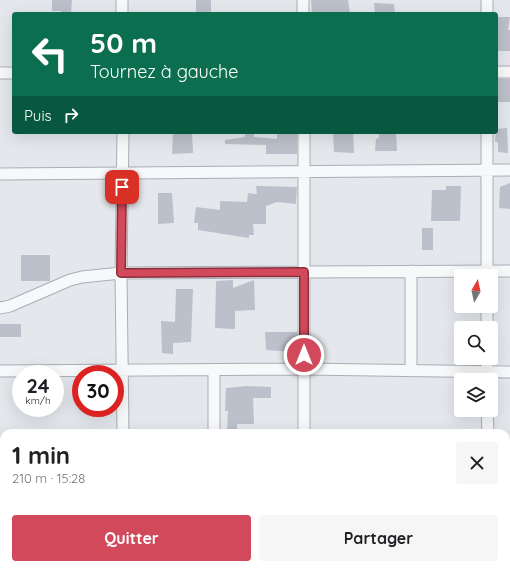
<!DOCTYPE html>
<html lang="fr">
<meta charset="utf-8">
<style>
:root{--surface:#fff;--page:#f6f6f6;--text:#202124;--muted:#757577;--accent:#d1495b}
body{margin:0;font-family:Quicksand,sans-serif;background:var(--page);color:var(--text);height:100vh;display:flex;flex-direction:column;font-size:15px;white-space:nowrap}
*{box-sizing:border-box;margin:0}
p{font-size:13px;color:var(--muted)}
.icon{flex:none;width:22px;height:22px;fill:none;stroke:currentColor;stroke-width:2;stroke-linecap:round;stroke-linejoin:round}
.map{position:relative;flex:1;overflow:hidden}
.sheet{position:absolute;left:0px;top:429px;width:510px;height:140px;display:flex;flex-direction:column;background:var(--surface);border-radius:12px 12px 0 0;box-shadow:0 4px 16px #0002}
.sheet>*{flex:none}
.top-card{position:absolute;left:12px;top:12px;width:486px;height:122px;border-radius:4px;box-shadow:0 4px 16px #0002;background:#0b6e4f;color:#fff;overflow:hidden}
.needle{width:26px;rotate:9deg}
.fabs{position:absolute;left:454px;top:269px;display:grid;gap:8px}
.fabs a{display:grid;place-items:center;width:44px;height:44px;border-radius:4px;background:var(--surface);box-shadow:0 4px 16px #0002;font-size:20px}
.speed{position:absolute;left:12px;top:365px;display:flex;gap:8px;font-size:20px;font-weight:700;text-align:center}
.speed>*{display:grid;place-content:center;width:52px;height:52px;border-radius:50%;background:var(--surface);box-shadow:0 4px 16px #0002;line-height:1}
.speed small{font-size:10px;font-weight:400}
.speed .limit{border:6px solid #d22;background:#fff;color:#111}
.pin{position:absolute;display:grid;place-items:center;width:34px;height:34px;color:#fff;margin:-17px;border-radius:8px;box-shadow:0 2px 6px #0006}
.me{position:absolute;width:44px;margin:-22px;rotate:0deg;stroke-linejoin:round;filter:drop-shadow(0 0 3px #0008)}
.turn{display:flex;align-items:center;gap:14px;height:84px;padding:0 12px;font-size:18px}
.turn .icon{width:52px;height:52px;stroke-width:2.5}
.turn b{display:block;font-size:28px;line-height:34px}
.then{display:flex;align-items:center;height:38px;padding:0 12px;background:#0003;gap:8px;font-size:15px}
.round{display:grid;place-items:center;flex:none;width:42px;height:42px;border-radius:4px;background:var(--page)}
.head{display:flex;align-items:center;justify-content:space-between;height:68px;padding:0 12px}
h1{font-size:24px;font-weight:700;line-height:30px}
.button{display:flex;gap:8px;margin-top:auto;padding:8px 12px}
.button a{flex:1;height:46px;border-radius:4px;background:var(--accent);color:#fff;font-size:16px;font-weight:700;line-height:46px;text-align:center}
.button a+a{background:var(--page);color:var(--text)}
.map>svg:first-child{display:block}
.building{fill:#bbc0ca}
.lines{fill:none;stroke-linecap:round;stroke-linejoin:round}
.minor-casing{stroke:#a9aeb7;stroke-width:13}
.minor{stroke:#f7f8fa;stroke-width:11}
.route-casing{stroke:#882f3b;stroke-width:10}
.route{stroke:#d1495b;stroke-width:7}
</style>
<div class="map">
<svg width="510" height="569" viewBox="0 0 510 569">
<rect width="100%" height="100%" fill="#e4e7ec"/>
<path class="building" d="M52,0H72L71,14H61V11H52Z
M196,0H211V14H196Z
M311,0H348L350,14H312Z
M374,3L394,4L395,14H375Z
M496,17H510L508,30H510V51H496Z
M496,79H510V102H496Z
M507,128L508,153L498,152V142H495L496,129Z
M173,132H192L193,153L172,154Z
M245,132H254V137L277,139V132H297V154H266V145L225,144V140L245,137Z
M333,132H353L354,153L334,152Z
M379,132H396L397,151H375L376,139L379,138Z
M510,183V209L499,208L500,187Z
M256,186L297,187L296,204L277,202L266,206V224H253L254,235H249V238L198,230V223H194L196,207L220,210V201L247,202L248,193L257,194Z
M446,186H461L460,221H431L432,190H446Z
M158,193H172L174,223L158,224Z
M422,228H433V250H422Z
M21,255H50V281H21Z
M233,280V288L254,280L255,310L235,311V329L215,328L216,281Z
M176,289H193L191,342L173,343V354L162,353L161,321L175,322Z
M0,324H21V337H0Z
M265,332H297L296,352L266,350Z
M247,386L271,387V398H253L254,424H237V433H227L228,411H225L226,388Z"/>
<g class="lines">
<defs>
<path id="minor" d="M122,0V14
M303,0V14
M487,0V14
M496,72H510
M0,73H14
M123,132L121,273L123,433
M304,132V433
M487,132V276
M0,174L510,170
M0,308L10,306L70,280L82,277L121,273L510,271
M487,328V306
M487,358V380
M214,370V433
M0,371L304,369L510,372
M411,371V271
M487,410L488,433
M0,468H4
M506,557H510
M0,558H4
M33,565V569
M124,565V569
M305,565V569
M488,565V569
M398,569V565"/>
</defs>
<use href="#minor" class="minor-casing"/>
<use href="#minor" class="minor"/>
</g>
<g class="lines">
<defs>
<path id="route" d="M122,187L121,273L304,272V355"/>
</defs>
<use href="#route" class="route-casing"/>
<use href="#route" class="route"/>
</g>
</svg>
<div class="fabs">
<a><svg class="needle" viewBox="-14 -14 28 28"><path d="M0-13l5 13h-10z" fill="#e53935"/><path d="M0 13l5-13h-10z" fill="#757577"/></svg></a>
<a><svg class="icon" aria-label="search" viewBox="0 0 24 24"><circle cx="10" cy="10" r="6"/><path d="M15 15l6 6"/></svg></a>
<a><svg class="icon" aria-label="layers" viewBox="0 0 24 24"><path d="M12 4l9 5-9 5-9-5zM3 14l9 5 9-5"/></svg></a>
</div>
<div class="speed"><div>24<small>km/h</small></div><div class="limit">30</div></div>
<div class="pin" style="left:122px;top:187px;background:#d93025"><svg class="icon" aria-label="arrive" viewBox="0 0 24 24"><path d="M6 21V4h12l-3 4 3 4H6"/></svg></div>
<svg class="me" style="left:304px;top:355px" viewBox="-20 -20 40 40"><circle r="17" fill="#d1495b" stroke="#fff" stroke-width="3"/><path d="M0-11L8 9 0 5-8 9z" fill="#fff"/></svg>
<div class="top-card">
<div class="turn"><svg class="icon" aria-label="left" viewBox="0 0 24 24"><path d="M17 20v-9H6M10 6l-5 5 5 5"/></svg><div><b>50 m</b>Tournez à gauche</div></div>
<div class="then">Puis<svg class="icon" aria-label="right" viewBox="0 0 24 24"><path d="M7 20v-9h11M14 6l5 5-5 5"/></svg></div>
</div>
<section class="sheet">
<div class="head"><div><h1>1 min</h1><p>210 m · 15:28</p></div><a class="round"><svg class="icon" aria-label="close" viewBox="0 0 24 24"><path d="M6 6l12 12M18 6L6 18"/></svg></a></div>
<div class="button"><a>Quitter</a><a>Partager</a></div>
</section>
</div>
